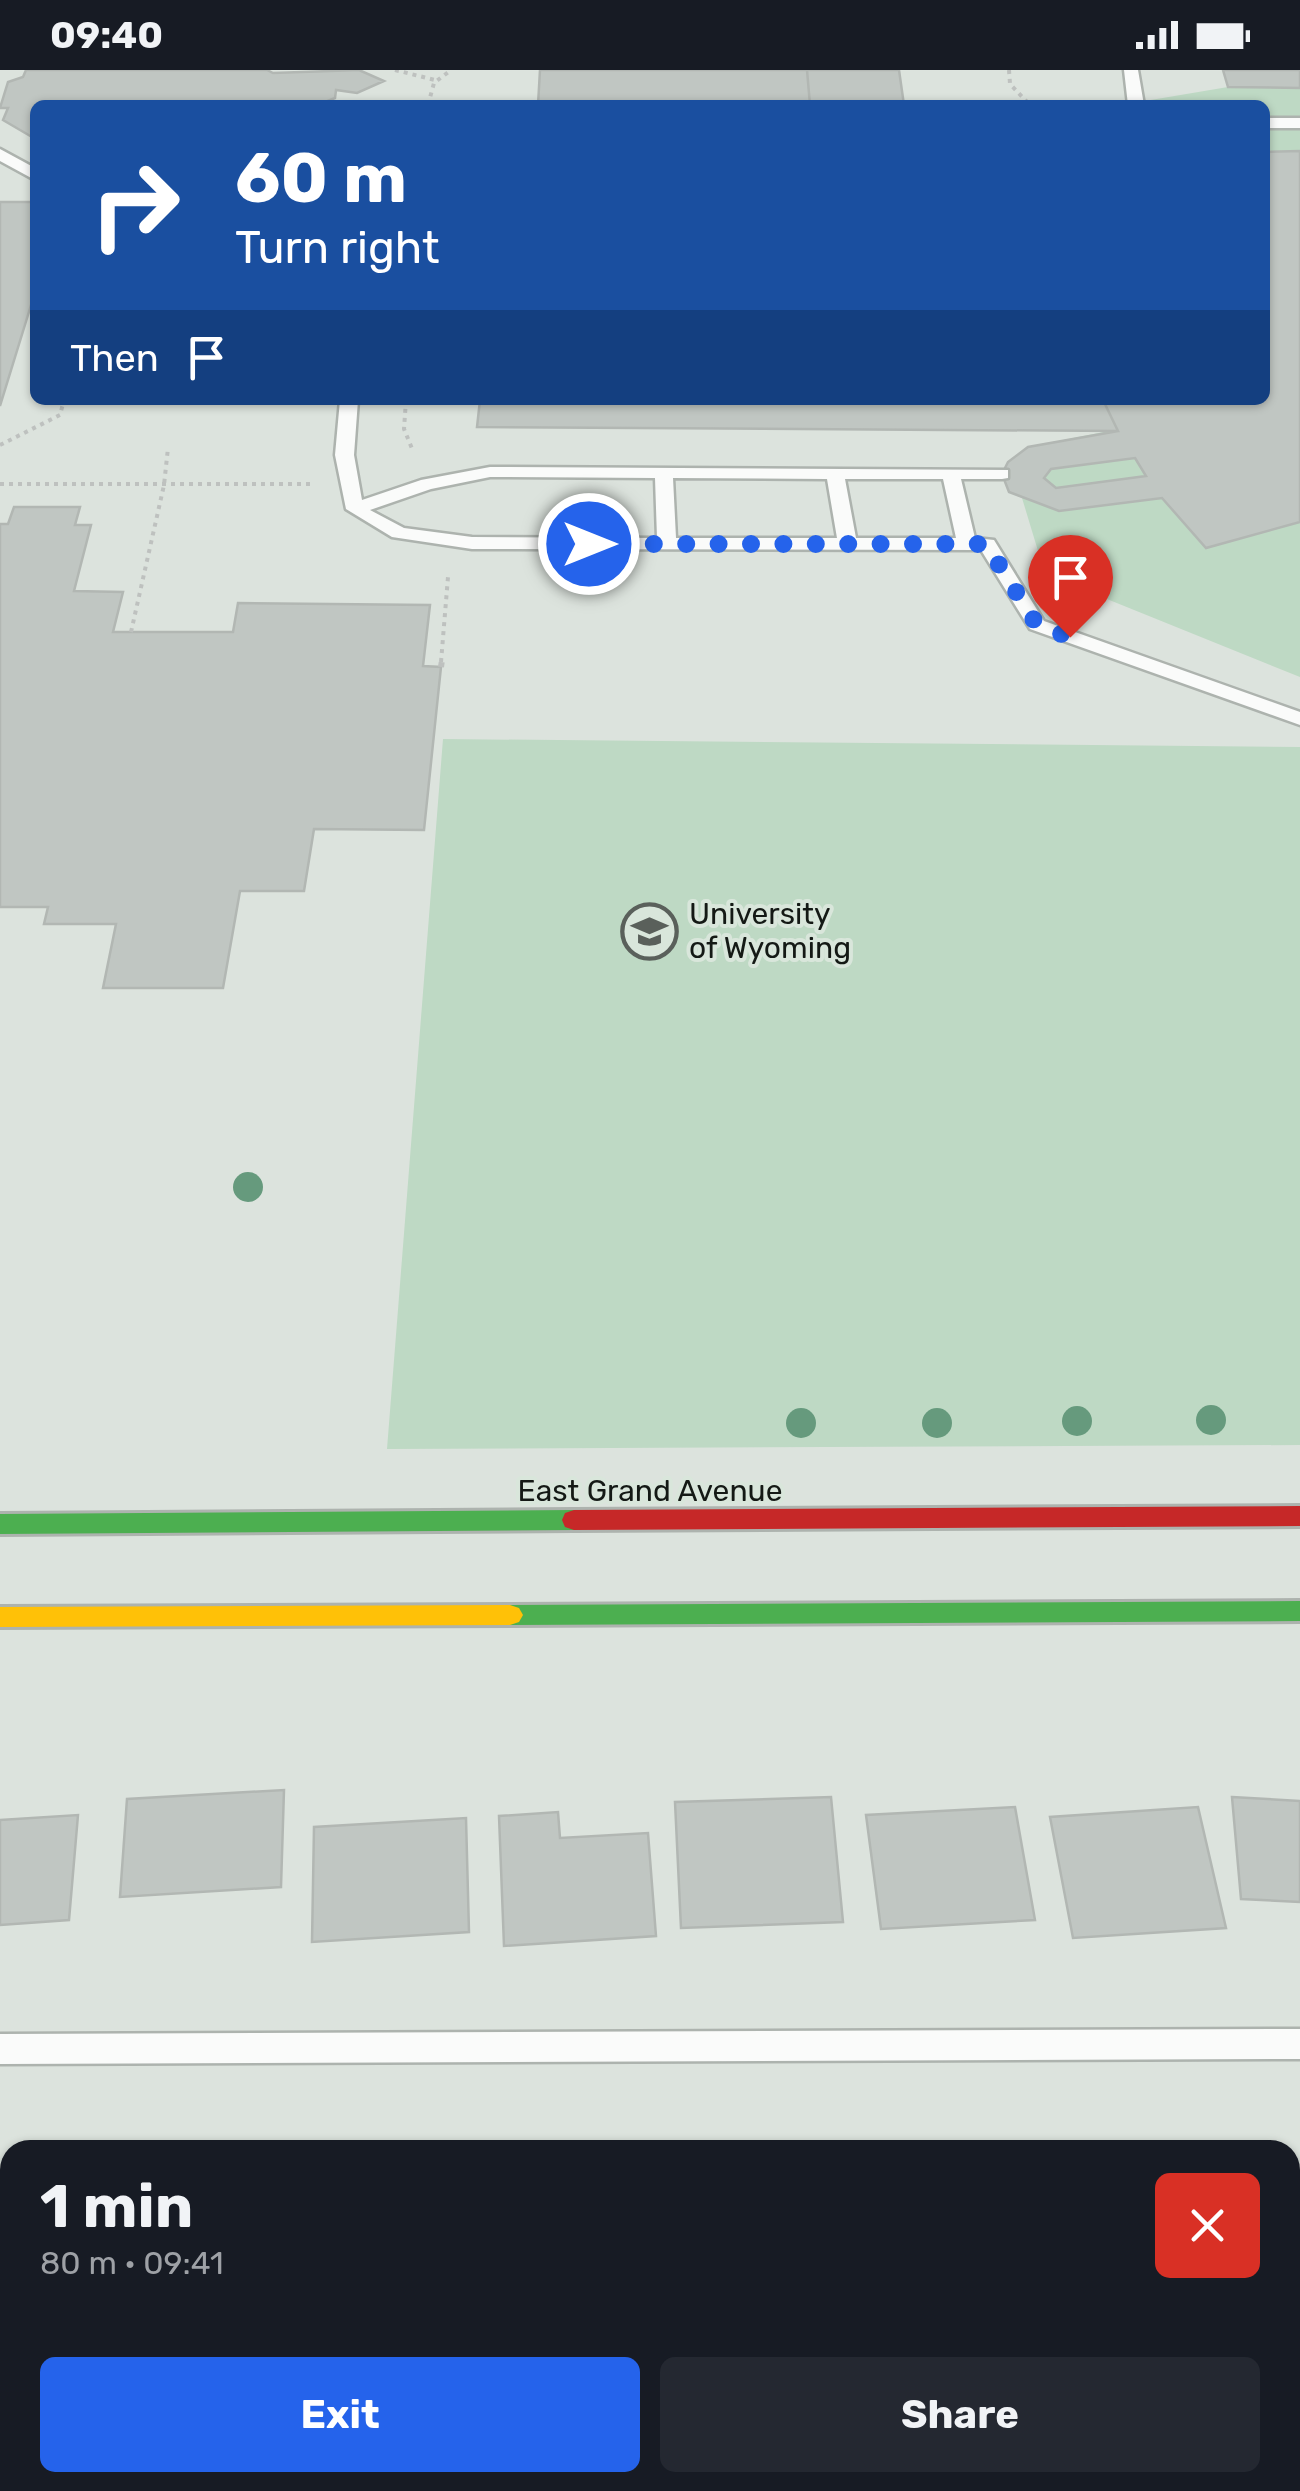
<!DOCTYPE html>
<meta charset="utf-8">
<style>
:root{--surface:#171b24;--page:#242831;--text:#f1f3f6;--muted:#9ea1a6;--accent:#2563eb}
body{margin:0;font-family:Rubik,sans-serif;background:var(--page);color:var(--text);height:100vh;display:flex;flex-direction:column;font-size:38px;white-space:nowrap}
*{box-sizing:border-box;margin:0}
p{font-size:32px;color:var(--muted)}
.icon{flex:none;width:55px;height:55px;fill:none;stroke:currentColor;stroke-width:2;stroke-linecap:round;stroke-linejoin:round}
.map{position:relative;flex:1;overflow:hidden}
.details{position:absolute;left:0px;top:2070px;width:1300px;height:352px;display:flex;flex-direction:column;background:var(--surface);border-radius:30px 30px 0 0;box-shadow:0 2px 8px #0004}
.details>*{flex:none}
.guide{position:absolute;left:30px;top:30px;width:1240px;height:305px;border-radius:15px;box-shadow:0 2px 8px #0004;background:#1a4fa0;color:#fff;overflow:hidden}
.pin{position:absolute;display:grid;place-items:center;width:85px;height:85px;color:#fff;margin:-102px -42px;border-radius:50% 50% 50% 0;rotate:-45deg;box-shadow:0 0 10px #0007}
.pin .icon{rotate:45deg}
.me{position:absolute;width:110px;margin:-55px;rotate:90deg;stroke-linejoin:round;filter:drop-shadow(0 0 8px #0008)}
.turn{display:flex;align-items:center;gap:35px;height:210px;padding:0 40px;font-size:45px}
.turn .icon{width:130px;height:130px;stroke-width:2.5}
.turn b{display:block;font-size:70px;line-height:85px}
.then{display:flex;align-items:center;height:95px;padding:0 40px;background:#0003;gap:20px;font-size:38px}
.round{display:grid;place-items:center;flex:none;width:105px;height:105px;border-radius:15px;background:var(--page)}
.overview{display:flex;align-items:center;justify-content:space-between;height:170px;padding:0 40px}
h1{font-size:60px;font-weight:700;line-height:75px}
.action{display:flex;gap:20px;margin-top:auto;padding:20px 40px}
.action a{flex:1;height:115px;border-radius:15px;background:var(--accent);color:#fff;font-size:40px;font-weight:700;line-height:115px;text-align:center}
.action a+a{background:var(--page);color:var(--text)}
.status{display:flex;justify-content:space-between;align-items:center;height:70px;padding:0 50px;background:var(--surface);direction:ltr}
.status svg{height:28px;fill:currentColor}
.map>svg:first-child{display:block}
.green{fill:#bed9c4}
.building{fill:#c0c6c2;stroke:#b2b7b3;stroke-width:2.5;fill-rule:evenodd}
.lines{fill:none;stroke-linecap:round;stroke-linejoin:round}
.lane-casing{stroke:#adb3ae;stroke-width:5}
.fast-casing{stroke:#adb3ae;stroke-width:6}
.slow-casing{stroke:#adb3ae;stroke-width:6}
.jam-casing{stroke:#adb3ae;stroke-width:6}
.path-far1{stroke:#bec1bf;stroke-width:4;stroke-dasharray:4 5;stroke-linecap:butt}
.path{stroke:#bec1bf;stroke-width:6;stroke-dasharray:5 6;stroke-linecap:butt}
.lane{fill:#fafbfa;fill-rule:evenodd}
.fast{fill:#4caf50;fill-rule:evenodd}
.slow{fill:#ffc107;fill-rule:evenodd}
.jam{fill:#c62828;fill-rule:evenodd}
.tree{fill:#669a7d}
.route{stroke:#2563eb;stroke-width:18;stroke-dasharray:0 32.4}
.labels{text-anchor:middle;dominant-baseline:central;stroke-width:8;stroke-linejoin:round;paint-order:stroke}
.poi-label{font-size:30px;fill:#141915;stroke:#d9e6db;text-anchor:start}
.street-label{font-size:30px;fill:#141915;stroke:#d9e6db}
</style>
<div class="status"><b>09:40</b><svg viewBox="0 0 49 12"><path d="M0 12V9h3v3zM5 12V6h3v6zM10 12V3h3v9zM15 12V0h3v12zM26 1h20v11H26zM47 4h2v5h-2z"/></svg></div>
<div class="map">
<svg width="1300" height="2421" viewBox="0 0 1300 2421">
<rect width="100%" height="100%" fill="#dce3dd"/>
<path class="green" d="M1228,17L1300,18V607L1045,504L1022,428L1009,422L1002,404L1008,392L1028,377L1265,330V35H1121Z
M443,669L1300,677V1375L387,1379Z"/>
<path class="building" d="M26,0H267L273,3L359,0L384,11L357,23L336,20L335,28L318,35H35L32,67L3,50L8,38H0L8,12L23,7Z
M540,0H807L810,35H538Z
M807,0H899L904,35H810Z
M1223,0H1300V18L1228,17Z
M1300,81V452L1206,478L1162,428L1059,441L1009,422L1002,404L1008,392L1028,377L1118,361L1103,330H1265V82ZM1135,388L1146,406L1056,418L1044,408L1051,399Z
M0,132H35V222L0,336Z
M480,330H1103L1118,361L477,357Z
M14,437H80L75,455H91L74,521L123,522L113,562H233L238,533L430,535L423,596L441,597L424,760L314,759L304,821H240L223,918H103L116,854H44L48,837H0V454H8Z
M284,1720L281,1817L120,1827L127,1729Z
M831,1727L843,1852L681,1858L675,1732Z
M1232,1727L1300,1731V1832L1241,1829Z
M1015,1737L1035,1850L881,1859L866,1745Z
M1198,1737L1226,1858L1073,1868L1050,1747Z
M558,1742L560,1768L648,1763L656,1866L504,1876L499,1746Z
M78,1745L69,1850L0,1855V1750Z
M466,1748L469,1862L312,1872L314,1757Z
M0,2173H10V2297L0,2298Z"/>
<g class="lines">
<defs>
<path id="lane" d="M1124,0H1138L1144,35H1128Z
M1265,48H1300V58H1265Z
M0,79L35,98V110L0,91Z
M340,330H358L354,385L362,430L421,410L490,397L1008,400V408L1002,409H961L975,468L994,470L1044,551L1300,642V655L1030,559L981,480L472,479L392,467L346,439L335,385ZM490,407L655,408L657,468L472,467L404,458L370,440L431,419ZM673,408L827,409L837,468H676ZM845,409H943L956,468H856Z
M1300,1959V1989L0,1994V1964Z"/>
<path id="fast" d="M574,1440L583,1443L586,1450L583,1457L574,1460L0,1464V1444Z
M1300,1531V1551L510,1555L501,1552L497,1545L501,1538L510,1535Z"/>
<path id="slow" d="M510,1535L519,1538L523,1545L519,1552L510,1555L0,1557V1537Z"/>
<path id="jam" d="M1300,1436V1456L574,1460L565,1457L562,1450L565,1443L574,1440Z"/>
</defs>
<use href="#lane" class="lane-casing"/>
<use href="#fast" class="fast-casing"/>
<use href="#slow" class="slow-casing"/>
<use href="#jam" class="jam-casing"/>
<path class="path-far1" d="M395,0L435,10
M1009,0L1010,14L1030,35
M428,35L434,13L451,0
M31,235H35
M406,330L404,359L413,381
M0,375L60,345L64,330
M0,414H310
M131,562L164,415L168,378
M441,592L448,507"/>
<path class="path" d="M441,597L442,590"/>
<use href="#lane" class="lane"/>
<use href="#fast" class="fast"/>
<use href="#slow" class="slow"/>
<use href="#jam" class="jam"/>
</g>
<g class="tree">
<circle cx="248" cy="1117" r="15"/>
<circle cx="1211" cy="1350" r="15"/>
<circle cx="1077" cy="1351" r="15"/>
<circle cx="801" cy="1353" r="15"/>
<circle cx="937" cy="1353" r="15"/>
</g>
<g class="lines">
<path class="route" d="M589,474H986L1037,555L1070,567"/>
</g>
<defs>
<symbol id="university-ring" viewBox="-11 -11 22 22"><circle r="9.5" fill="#d9e6db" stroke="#5a605b" stroke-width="1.5"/><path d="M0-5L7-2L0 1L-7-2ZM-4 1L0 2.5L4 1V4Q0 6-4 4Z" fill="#5a605b"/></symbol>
</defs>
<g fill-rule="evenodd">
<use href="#university-ring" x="618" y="830" width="63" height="63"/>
</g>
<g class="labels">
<g class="poi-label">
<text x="689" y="844">University<tspan x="689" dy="34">of Wyoming</tspan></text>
</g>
<g class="street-label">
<text x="650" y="1421">East Grand Avenue</text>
</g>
</g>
</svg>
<div class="pin" style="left:1070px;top:567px;background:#d93025"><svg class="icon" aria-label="arrive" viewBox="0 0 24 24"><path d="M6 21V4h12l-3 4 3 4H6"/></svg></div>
<svg class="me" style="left:589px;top:474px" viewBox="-20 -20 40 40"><circle r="17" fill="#2563eb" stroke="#fff" stroke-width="3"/><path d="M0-11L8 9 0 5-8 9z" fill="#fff"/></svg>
<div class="guide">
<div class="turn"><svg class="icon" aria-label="right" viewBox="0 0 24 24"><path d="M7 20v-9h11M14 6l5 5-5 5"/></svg><div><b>60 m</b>Turn right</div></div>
<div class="then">Then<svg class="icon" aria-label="arrive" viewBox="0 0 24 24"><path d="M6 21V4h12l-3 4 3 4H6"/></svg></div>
</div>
<section class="details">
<div class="overview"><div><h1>1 min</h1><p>80 m · 09:41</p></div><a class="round" style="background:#d93025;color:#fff"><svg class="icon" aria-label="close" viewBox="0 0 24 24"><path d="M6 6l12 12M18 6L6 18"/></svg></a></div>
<div class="action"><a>Exit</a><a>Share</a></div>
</section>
</div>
